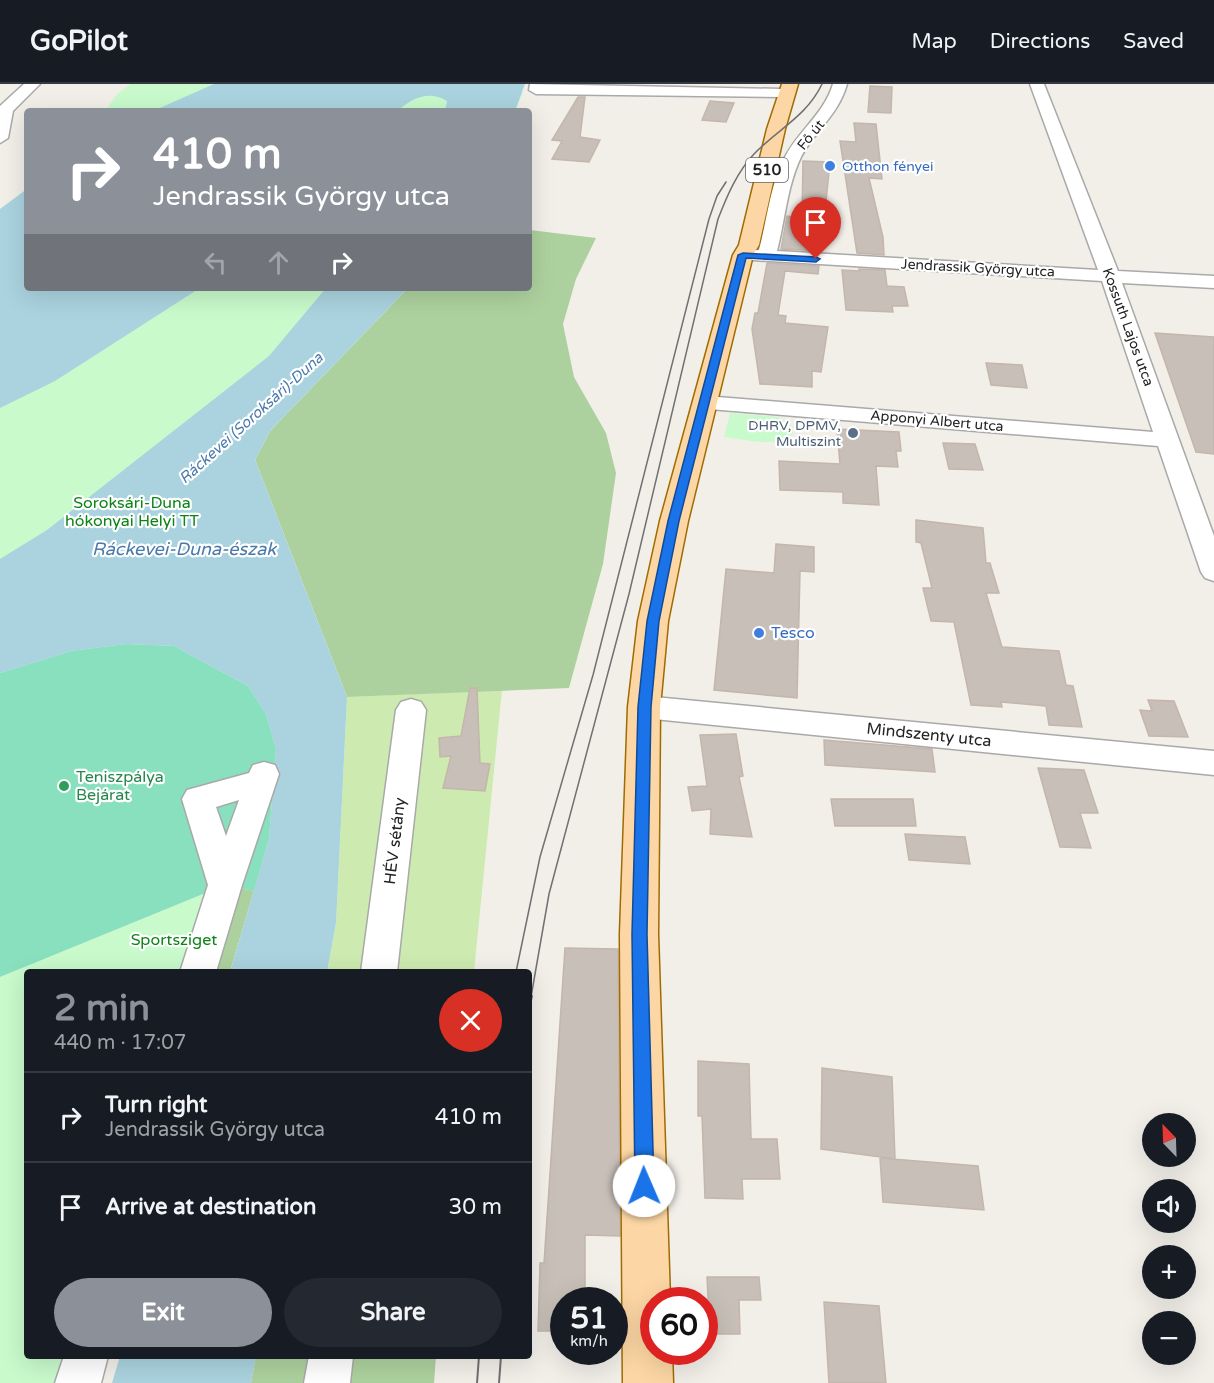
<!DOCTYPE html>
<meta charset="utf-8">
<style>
:root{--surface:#171b24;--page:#242831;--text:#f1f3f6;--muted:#9ea1a6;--line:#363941;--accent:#8c9099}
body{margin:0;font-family:"Varela Round",sans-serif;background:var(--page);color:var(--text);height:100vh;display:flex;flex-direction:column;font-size:22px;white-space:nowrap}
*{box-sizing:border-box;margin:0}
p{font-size:20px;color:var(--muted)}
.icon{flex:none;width:33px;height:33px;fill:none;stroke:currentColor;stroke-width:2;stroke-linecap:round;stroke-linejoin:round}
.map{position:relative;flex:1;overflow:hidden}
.drawer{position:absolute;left:24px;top:885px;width:508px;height:390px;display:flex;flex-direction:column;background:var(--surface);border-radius:6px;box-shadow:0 6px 24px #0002}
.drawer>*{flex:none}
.top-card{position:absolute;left:24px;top:24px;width:508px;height:183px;border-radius:6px;box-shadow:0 6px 24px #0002;background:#8c9099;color:#fff;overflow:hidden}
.needle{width:39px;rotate:337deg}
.controls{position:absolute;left:1142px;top:1029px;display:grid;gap:12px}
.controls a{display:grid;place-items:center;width:54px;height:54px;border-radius:50%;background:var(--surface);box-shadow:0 6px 24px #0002;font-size:30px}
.speed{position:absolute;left:550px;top:1203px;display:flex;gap:12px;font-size:30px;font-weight:700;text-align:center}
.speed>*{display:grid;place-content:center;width:78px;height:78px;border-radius:50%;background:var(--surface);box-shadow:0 6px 24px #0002;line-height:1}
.speed small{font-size:15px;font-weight:400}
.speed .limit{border:9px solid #d22;background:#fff;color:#111}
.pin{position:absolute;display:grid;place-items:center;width:51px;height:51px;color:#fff;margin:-62px -26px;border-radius:50% 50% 50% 0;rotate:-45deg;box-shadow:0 0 6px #0007}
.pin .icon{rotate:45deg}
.me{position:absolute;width:66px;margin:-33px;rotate:359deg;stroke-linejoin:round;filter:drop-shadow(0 0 4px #0008)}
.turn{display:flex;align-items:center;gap:21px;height:126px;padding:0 30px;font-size:27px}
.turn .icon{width:78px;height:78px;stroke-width:2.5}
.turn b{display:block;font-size:42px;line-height:51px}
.lanes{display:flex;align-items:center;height:57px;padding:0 30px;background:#0003;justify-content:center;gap:30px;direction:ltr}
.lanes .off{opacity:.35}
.round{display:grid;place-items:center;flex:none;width:63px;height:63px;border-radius:32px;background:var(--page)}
.head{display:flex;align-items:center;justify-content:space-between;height:102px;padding:0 30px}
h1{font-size:36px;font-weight:700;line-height:45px;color:var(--accent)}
.primary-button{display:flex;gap:12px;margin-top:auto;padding:12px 30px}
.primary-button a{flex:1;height:69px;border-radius:36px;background:var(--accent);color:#fff;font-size:24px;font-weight:700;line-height:69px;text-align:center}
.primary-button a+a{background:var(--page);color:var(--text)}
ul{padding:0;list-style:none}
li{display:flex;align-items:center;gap:18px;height:90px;padding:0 30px;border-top:2px solid var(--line)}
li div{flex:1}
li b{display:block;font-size:22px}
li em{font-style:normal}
header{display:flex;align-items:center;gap:36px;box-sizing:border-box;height:84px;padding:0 30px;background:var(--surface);border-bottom:2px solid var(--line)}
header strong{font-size:28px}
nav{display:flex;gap:33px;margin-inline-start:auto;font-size:21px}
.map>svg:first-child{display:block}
.grass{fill:#cdebb0}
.forest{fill:#add19e}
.park{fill:#c8facc}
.pitch{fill:#88e0be}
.water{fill:#aad3df}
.building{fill:#c7bfb8;stroke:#c4b6ab;stroke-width:1.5}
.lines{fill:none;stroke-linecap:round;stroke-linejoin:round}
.minor-casing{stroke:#a9a9a9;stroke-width:3}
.major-casing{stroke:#a06b00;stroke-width:3}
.minor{fill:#fff;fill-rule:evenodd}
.major{fill:#fcd6a4;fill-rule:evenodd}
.tram-far1{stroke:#707070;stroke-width:1.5}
.tram{stroke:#707070;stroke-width:2}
.route{fill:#1a73e8;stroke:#114b97;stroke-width:1.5}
.shop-dot{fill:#3f7fe0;stroke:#fff;stroke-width:2}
.service-dot{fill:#5c6f8a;stroke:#fff;stroke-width:2}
.leisure-dot{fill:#2e9e5b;stroke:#fff;stroke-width:2}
.labels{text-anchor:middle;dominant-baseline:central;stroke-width:4.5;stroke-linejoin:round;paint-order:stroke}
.far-street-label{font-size:14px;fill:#222;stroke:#fff}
.far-shop-label{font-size:14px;fill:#366cbe;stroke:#fff;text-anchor:start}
.far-service-label{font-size:14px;fill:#4e5e75;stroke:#fff;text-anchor:end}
.shield{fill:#fff;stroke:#646464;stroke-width:1.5}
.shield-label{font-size:15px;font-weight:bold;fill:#222}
.far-water-label{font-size:15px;font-style:italic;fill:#4a7aab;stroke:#fff}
.park-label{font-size:16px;fill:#0c8416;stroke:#fff}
.shop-label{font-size:16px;fill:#366cbe;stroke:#fff;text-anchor:start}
.street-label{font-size:16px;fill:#222;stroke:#fff}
.leisure-label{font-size:16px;fill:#27864d;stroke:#fff;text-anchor:start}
.water-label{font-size:18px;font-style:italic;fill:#4a7aab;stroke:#fff}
</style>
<header>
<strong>GoPilot</strong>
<nav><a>Map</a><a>Directions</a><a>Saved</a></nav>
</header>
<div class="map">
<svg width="1214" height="1299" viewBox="0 0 1214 1299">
<rect width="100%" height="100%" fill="#f2efe9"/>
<path class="grass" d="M502,606L474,888H327L336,839L347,613Z"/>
<path class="forest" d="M530,146L596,154L576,195L563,240L574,293L606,349L616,389L603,480L569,604L347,613L255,376L270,347L408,204H530Z
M225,801L254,807L230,888H198Z
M256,1272H436L434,1299H251Z"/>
<path class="park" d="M131,0H389L388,2L523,8L515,27H105L118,9Z
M27,105V204H408L270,347L255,376L347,613L336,839L327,888H230L269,755L71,567L0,589V125Z
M730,329L779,333L793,343V350C778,365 743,355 724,353Z
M225,801L198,888H27V1272H85L78,1299H0V893Z"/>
<path class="pitch" d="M126,560L174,562L248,602L266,630L276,665L269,755L254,807L225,801L0,893V589L71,567Z"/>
<path class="water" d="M214,0H525L515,27H445L447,17C428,6 413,14 397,27H153Z
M27,105V204H200L55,297L0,324V125Z
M326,204H408L270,347L255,376L347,613L336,839L327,888H230L269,755L276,665L266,630L248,602L174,562L126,560L71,567L0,589V475L47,446L269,272Z
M120,1272H256L251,1299H112Z"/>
<path class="building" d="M870,2L892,3L891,29L868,28Z
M578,13H585L580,53L600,56L589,78L552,75L562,57L552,56Z
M710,17L734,19L726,38L702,36Z
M854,39L876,40L882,95L869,94L883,153L884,171L857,169L840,57L856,58Z
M803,77L830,78L821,167L781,165L787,132L802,134Z
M767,179L819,182L818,190L785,187L778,231L786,232L785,239L828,243L821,288L812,287V303L760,300L752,245L755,229H758Z
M859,185L885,186L887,202L904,203L908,222H892L893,228L846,226L842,186L860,187Z
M1155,249L1214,253V370L1196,368Z
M986,279L1022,281L1027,304L991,301Z
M837,345L899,348L901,367H896L898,383L876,382L879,421L843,419V408L780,406L779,377L840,380Z
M943,359L975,360L983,386L949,385Z
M916,436L983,444L986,479H990L999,509H986L1002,563L1059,567L1066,601L1073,602L1082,643L1049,641L1046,622L1001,618L1002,623L971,621L954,538L931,537L923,504H932L921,459L916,458Z
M776,460L814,463V488L800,487L797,614L714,606L726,485L774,489Z
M470,604H477L480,679L490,680L485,707L443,704L451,672L440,673L439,654L461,652Z
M1148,616L1174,617L1188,653L1149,652L1140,626L1152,627Z
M736,650L743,692L739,693L752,753L710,750L711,725L692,727L688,703L707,702L700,651Z
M824,656L932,665L935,688L825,681Z
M1038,684L1084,686L1098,729H1080L1091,764L1060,763Z
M831,715H913L916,742H835Z
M905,750L965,753L970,780L909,776Z
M565,864L618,865L620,1152L585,1151V1216H564V1247H538L540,1179H544Z
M698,977L749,980L751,1055H777L780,1095H742L743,1115L705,1114L702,1032H698Z
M822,984L892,993L895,1075L821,1065Z
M880,1074L978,1082L984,1126L883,1118Z
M707,1193H759L761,1216H739L740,1250H710Z
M824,1218L879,1222L886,1299H829Z"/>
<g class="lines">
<defs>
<path id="minor" d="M24,0H40L13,27L8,54L0,59V22Z
M530,0L781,5L788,9L781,13L536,10L529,6Z
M833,0H847C838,32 815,46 801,73C787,102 785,137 777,167L1098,186L1030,0H1044L1118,187L1214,192V204L1122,199L1214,452V497L1205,494L1201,488L1158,362L697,324L694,319L697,314L705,312L1153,348L1102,197L736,175L734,171L736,167L759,166C767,136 770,101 785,73C799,46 824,30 833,0Z
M644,612L1214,667V691L644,634L634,631L629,623L634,615Z
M411,615L421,618L426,626L397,888H361L396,626L401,618Z
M264,678L275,681L279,690L242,801L216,888H180L208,801L182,715L187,706L249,689L253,681ZM239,716L226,752L216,723Z
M64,1272H108L101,1299H55Z
M309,1272H353L350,1299H304Z"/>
<path id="major" d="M782,0H798L785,45L759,161L753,171L688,437L668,537L660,623L658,850L670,1216H654V1268H672L673,1299H623L620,850L628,623L638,537L660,437L733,171L739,161L767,45Z"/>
</defs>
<use href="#minor" class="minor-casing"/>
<use href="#major" class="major-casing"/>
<use href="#minor" class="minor"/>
<use href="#major" class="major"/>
<path class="tram-far1" d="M516,888L540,773L593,591L709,135L717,112L726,98
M531,913L549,810L629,510L718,135C727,112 737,88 754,70C778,45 807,32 822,0"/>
<path class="tram" d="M530,921L532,912
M477,1299L479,1272
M499,1299L501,1272"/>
</g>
<path class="route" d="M743,169L816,173L820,175L816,178L746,174L679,437L659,537L651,623L647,850L654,1102L651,1108L644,1111L638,1108L635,1102L632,850L638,623L647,537L668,437L738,171Z"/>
<g class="shop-dot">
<circle cx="830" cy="82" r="6"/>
<circle cx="759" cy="549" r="6"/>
</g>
<circle class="service-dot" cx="853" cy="349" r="6"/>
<circle class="leisure-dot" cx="64" cy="702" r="6"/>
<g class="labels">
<g class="far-street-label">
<text transform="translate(811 51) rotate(-51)">Fő út</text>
<text transform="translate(978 184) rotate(3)">Jendrassik György utca</text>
<text transform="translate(1128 243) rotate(70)">Kossuth Lajos utca</text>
<text transform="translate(937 337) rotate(5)">Apponyi Albert utca</text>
</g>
<g class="far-shop-label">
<text x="842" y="82">Otthon fényei</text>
</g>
<g class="far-service-label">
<text x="841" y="341">DHRV, DPMV,<tspan x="841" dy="16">Multiszint</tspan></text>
</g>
<rect class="shield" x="746" y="74" width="42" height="24" rx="4.5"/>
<g class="shield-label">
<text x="767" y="86">510</text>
</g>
<g class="far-water-label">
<text transform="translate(251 334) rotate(-42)">Ráckevei (Soroksári)-Duna</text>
</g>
<g class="park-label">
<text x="132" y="419">Soroksári-Duna<tspan x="132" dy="18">hókonyai Helyi TT</tspan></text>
<text x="174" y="856">Sportsziget</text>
</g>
<g class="shop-label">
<text x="771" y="549">Tesco</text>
</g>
<g class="street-label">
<text transform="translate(929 651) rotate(6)">Mindszenty utca</text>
<text transform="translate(395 757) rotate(-83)">HÉV sétány</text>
</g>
<g class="leisure-label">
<text x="76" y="693">Teniszpálya<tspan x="76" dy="18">Bejárat</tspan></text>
</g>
<g class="water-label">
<text x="184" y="465">Ráckevei-Duna-észak</text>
</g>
</g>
</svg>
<div class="controls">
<a><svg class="needle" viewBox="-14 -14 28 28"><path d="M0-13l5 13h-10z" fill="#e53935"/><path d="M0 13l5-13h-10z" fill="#9ea1a6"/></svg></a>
<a><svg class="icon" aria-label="sound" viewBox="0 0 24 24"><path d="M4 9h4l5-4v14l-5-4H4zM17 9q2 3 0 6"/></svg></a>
<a>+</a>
<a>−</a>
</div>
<div class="speed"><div>51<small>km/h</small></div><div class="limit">60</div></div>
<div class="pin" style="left:816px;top:175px;background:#d93025"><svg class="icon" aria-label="arrive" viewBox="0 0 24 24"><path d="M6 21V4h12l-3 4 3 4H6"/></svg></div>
<svg class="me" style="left:644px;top:1102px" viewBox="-20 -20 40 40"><circle r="19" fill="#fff"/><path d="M0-13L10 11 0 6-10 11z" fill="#1a73e8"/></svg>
<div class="top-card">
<div class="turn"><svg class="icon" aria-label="right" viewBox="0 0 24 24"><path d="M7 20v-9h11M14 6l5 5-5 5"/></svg><div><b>410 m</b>Jendrassik György utca</div></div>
<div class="lanes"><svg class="icon off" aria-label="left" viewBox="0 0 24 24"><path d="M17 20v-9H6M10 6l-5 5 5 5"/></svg><svg class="icon off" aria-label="ahead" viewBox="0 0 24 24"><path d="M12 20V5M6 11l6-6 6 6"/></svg><svg class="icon" aria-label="right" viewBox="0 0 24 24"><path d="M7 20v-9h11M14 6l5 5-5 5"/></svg></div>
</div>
<section class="drawer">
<div class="head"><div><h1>2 min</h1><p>440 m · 17:07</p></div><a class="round" style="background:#d93025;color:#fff"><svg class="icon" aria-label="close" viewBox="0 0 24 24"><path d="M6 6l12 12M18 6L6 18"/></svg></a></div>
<ul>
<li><svg class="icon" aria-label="right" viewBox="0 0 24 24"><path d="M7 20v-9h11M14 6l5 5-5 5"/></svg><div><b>Turn right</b><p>Jendrassik György utca</p></div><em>410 m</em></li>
<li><svg class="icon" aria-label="arrive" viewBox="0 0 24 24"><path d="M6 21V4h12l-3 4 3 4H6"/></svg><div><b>Arrive at destination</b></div><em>30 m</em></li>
</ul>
<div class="primary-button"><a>Exit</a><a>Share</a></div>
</section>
</div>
